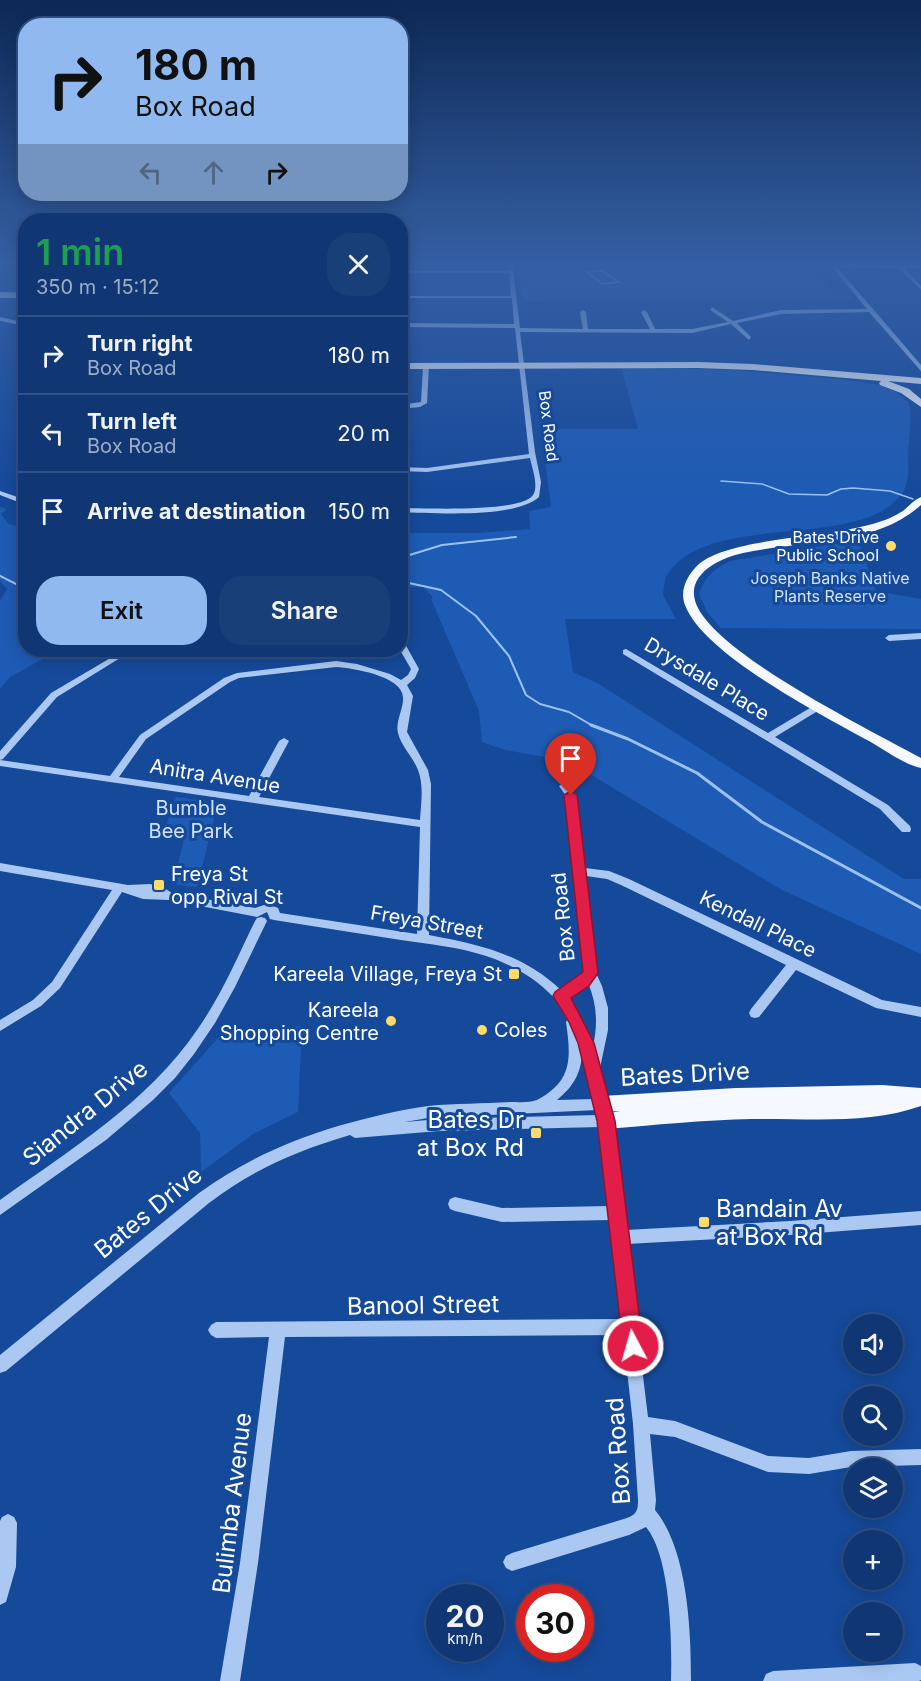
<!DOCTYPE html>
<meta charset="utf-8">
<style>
:root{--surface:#103774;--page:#193f79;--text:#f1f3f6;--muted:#9cacc5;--line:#305186;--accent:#90b9f0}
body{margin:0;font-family:Inter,sans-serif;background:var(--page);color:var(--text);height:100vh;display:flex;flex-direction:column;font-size:22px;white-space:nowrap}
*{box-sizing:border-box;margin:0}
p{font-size:20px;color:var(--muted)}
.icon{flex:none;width:33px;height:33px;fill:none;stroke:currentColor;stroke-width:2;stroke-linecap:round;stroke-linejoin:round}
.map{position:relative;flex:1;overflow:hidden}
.panel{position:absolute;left:18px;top:213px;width:390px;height:444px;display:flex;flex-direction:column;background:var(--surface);border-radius:24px;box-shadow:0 3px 15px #0003,0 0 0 2px var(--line)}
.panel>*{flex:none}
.banner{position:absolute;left:18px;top:18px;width:390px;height:183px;border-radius:24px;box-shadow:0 3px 15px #0003,0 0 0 2px var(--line);background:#90b9f0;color:#111;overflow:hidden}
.buttons{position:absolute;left:843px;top:1314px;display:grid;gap:12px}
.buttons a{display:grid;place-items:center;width:60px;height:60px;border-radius:50%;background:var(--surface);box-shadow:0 3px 15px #0003,0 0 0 2px var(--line);font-size:30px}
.speed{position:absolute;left:426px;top:1584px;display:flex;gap:12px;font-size:30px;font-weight:700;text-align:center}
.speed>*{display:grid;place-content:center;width:78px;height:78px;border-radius:50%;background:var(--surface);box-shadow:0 3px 15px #0003,0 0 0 2px var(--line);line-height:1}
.speed small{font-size:15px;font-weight:400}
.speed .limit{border:9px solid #d22;background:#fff;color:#111}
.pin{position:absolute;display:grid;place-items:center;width:51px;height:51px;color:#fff;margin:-62px -26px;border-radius:50% 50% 50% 0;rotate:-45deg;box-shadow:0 0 6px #0007}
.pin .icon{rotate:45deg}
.me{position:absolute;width:66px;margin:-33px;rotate:354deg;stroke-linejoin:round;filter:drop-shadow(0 0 4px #0008)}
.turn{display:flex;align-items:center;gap:21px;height:126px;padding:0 18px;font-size:27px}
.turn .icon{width:78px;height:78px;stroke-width:2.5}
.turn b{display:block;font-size:42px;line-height:51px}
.lanes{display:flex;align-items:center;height:57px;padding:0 18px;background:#0003;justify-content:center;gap:30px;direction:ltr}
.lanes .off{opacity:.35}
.round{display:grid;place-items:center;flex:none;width:63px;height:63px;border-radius:24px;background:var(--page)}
.headline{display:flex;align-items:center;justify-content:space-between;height:102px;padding:0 18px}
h1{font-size:36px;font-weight:600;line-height:45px;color:#1e9e55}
.action{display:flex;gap:12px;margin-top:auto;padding:12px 18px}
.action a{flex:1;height:69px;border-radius:24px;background:var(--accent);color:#111;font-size:24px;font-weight:600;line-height:69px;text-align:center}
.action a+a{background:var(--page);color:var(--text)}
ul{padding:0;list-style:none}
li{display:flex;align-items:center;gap:18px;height:78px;padding:0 18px;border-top:2px solid var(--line)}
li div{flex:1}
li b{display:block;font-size:22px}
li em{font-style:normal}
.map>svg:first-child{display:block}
.green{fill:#1e5bb4}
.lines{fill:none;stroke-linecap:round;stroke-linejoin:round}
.stream-far2{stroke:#9cc2f5;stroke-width:1.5}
.stream-far1{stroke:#9cc2f5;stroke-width:2}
.stream{stroke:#9cc2f5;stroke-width:3}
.building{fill:#2460b9;stroke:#d2e3fd;stroke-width:1.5}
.minor{fill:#aac8f2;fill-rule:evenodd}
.major{fill:#f5f9ff;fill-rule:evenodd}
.highway{fill:#fff;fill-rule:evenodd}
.route{fill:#e11d48;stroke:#92132f;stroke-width:1.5}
.poi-dot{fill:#ffdb6b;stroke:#15499a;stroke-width:2}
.labels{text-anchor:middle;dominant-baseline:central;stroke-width:6;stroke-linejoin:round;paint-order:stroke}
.far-street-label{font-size:16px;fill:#fff;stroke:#15499a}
.far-poi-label{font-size:16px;fill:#fff;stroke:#15499a;text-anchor:end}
.far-park-label{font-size:16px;fill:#d2e3fd;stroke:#15499a}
.street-label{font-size:20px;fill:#fff;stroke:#15499a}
.park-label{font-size:20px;fill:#d2e3fd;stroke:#15499a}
.poi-label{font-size:20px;fill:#fff;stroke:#15499a;text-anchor:start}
.near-street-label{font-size:24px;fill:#fff;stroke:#15499a}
.near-poi-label{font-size:24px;fill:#fff;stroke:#15499a;text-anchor:end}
</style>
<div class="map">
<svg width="921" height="1681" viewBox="0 0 921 1681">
<rect width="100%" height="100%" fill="#15499a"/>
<path class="green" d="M518,261H805L835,295L850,296L853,300L523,301Z
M621,367L729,370L840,379L881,385L896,392L908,402C913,416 909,437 908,452C908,464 910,481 903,492C864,552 712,510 668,573C664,579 664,589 663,595L676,619H565L573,672L599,684L904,879H921V954L782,890L585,771L549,774L544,757L505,750L482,742L479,711L431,599L433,597L423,587H401L400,533H479L530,529L529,511L551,507L541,429H638Z
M0,507L7,509L1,514L9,524L25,528L26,650H59L10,677L0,689V601L7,589L0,581Z
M858,540L876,591L921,599V629L721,628L707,612L699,594C706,575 712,571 730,561Z
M176,797L218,803L197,887L173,884L184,839L163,835Z
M302,1026L298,1112L253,1134L201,1172L200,1133L169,1093L226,1029Z"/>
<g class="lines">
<path class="stream-far2" d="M721,481L762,484L789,494L827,495L841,489L853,488L890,491L913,499"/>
<path class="stream-far1" d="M400,558L442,545L516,537
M0,576L26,589
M400,581L441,590L476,616L509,656L526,695L540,704L569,712L593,726"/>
<path class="stream" d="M591,725L628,739L697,773L762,822L921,908"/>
</g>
<path class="building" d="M602,271L619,282L602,284L587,272Z"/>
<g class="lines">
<path class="minor" d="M508,261H512L520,328L583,329L580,312L583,310L586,312L588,329H650L641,312L644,310L647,312L655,329H692L728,322L710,310L712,307L733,321L781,310L867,309L827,261H831L835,265L921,266V268H904L921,286V290L899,268L837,267L921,365V371L869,312L781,314L737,323L751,337L749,340L731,324L692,333L520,332L535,452L541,482L539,497C514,519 434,513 400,512V508C423,508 522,513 533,495C539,486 532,468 530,458L427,472L400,471V467L427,468L529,454L515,328L400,327V323L514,324L512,298H400V296H511L509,273H400V271H509Z
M0,317L26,323V326L0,321Z
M426,364L429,366L427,403L420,407L400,409V405L421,402L423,366Z
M0,491L26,500V505L0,495Z
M921,633V639L889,641L885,638L889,635Z
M400,640L404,642L419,669L415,678L407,685L413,696L407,732L428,770L431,784L429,935C480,945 521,953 561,990L574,983L584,972L568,806L566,796L559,786L564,783L568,784L576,795L585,868L609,871L629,879L882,1000L921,1007V1017L876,1008L796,970L759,1017L755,1018L751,1017L749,1013L751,1009L786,965L621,885L607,879L586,876L596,973L602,986L608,1008V1030L600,1068L613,1121L626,1230L790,1221L921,1211V1225L790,1235L627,1244L648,1417L675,1421L768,1456L809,1458L851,1451L921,1449V1465L851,1467L809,1474L768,1472L675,1437L650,1434L656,1500L655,1510C688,1550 691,1631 691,1681H671C672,1642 671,1557 646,1527L629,1535L512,1571L506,1568L503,1562L506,1556L512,1553L627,1518C637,1514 638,1510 638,1500L633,1424L623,1335L285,1337L258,1563L240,1681H220L240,1563L269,1337L216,1338L211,1335L208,1330L211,1325L216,1322L621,1319L610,1220L502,1222L455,1211L450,1209L448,1204L450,1199L455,1197L502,1208L609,1206L600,1127L439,1131L355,1138L350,1135C294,1152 256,1168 209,1203L6,1371L0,1373V1355L199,1193C243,1161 286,1142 338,1126C368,1118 397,1110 428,1106C455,1103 483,1104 510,1102C518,1102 530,1103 537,1100C573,1081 571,1058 566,1022L568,1019C554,988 517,966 486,956C459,947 429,944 401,940C358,933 316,927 274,920L270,919L267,912L257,917L169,900L143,899L122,892L60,988L41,1006L0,1031V1020L33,1000L52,982L112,890L0,871V863L128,885L150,884L164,888L172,893L255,908L267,904L278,908L280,913L417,934L420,827L0,766V751L51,693L124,650H133L57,697L3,759L0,760L110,776L140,735L224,678L237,673L336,661L357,664L390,674L401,680L408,675L411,669L400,650ZM336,667C353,668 402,676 403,697C404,708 395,722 398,733C401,746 413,757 418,770C424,785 421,804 420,820L259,797L289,741L284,738L279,741L249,796L119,777L146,739L230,682L239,678ZM588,983C597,1004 598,1024 593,1046L573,1004L568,998L582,989ZM582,1050L594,1099L557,1100C574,1086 582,1072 582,1050ZM597,1110L598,1115L439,1119L405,1122L428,1118Z
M626,649L768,733L815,705H821L823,707L821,709L775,737L888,805L910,826L911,829L910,832H902L880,809L623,654V650Z
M261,917L265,918L267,921L235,987L215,1023L194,1054L175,1078L153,1100L106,1140L0,1215V1200C71,1149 147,1103 197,1030C221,996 237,958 255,921L257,918Z
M8,1514L14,1517L17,1523L16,1567L6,1602L0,1605V1521L2,1517Z
M915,1663L921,1666V1680L919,1681H763L766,1674L773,1671Z"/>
<path class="major" d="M921,497V505C875,547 801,540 743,553C720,558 683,575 697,606C720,656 870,730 921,758V768C903,764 885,750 869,741C823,716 703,654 685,605C679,590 688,574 699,564C731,537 833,538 879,522C887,520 896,515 903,511C909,506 914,500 921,497Z
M882,1085L921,1088V1106C868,1125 807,1118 752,1119C703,1120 655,1125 606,1129L599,1127L596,1121L599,1115L620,1111L602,1112L595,1110L593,1104L595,1098L602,1096L736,1088Z"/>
<path class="highway" d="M0,292L26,293V298H0Z
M698,362L753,364L921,378V384L888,381L909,389L921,399V407L901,393L880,385L879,383L881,381L753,370L698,368L400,369V363Z"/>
</g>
<linearGradient id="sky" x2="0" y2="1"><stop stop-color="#0c2855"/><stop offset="0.53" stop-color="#355fa3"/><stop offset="1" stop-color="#355fa3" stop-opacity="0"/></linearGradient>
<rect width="921" height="496" fill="url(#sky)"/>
<path class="route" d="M571,791L577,795L598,973L589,986L571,998L594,1043L615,1121L643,1346L640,1353L633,1356L626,1353L623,1346L597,1121L578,1043L569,1022L553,996L555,992L583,972L564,795Z"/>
<g class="poi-dot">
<circle cx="891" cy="546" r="6"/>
<rect x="153" y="879" width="12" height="12" rx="3"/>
<rect x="508" y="968" width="12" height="12" rx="3"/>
<circle cx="391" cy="1021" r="6"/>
<circle cx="482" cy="1030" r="6"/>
<rect x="530" y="1127" width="12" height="12" rx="3"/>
<rect x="698" y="1216" width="12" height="12" rx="3"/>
</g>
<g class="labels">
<g class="far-street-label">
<text transform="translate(549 426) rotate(83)">Box Road</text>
</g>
<g class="far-poi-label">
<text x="879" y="537">Bates Drive<tspan x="879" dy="18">Public School</tspan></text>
</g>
<g class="far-park-label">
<text x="830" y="578">Joseph Banks Native<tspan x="830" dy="18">Plants Reserve</tspan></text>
</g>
<g class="street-label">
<text transform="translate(707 679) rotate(31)">Drysdale Place</text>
<text transform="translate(215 776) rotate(9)">Anitra Avenue</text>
<text transform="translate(563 917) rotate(-96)">Box Road</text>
<text transform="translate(427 922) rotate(10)">Freya Street</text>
<text transform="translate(758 924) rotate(26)">Kendall Place</text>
</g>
<g class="park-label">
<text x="191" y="808">Bumble<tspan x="191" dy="23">Bee Park</tspan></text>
</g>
<g class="poi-label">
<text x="171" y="874">Freya St<tspan x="171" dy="23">opp Rival St</tspan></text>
<text x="502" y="974" text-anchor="end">Kareela Village, Freya St</text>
<text x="379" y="1010" text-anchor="end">Kareela<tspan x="379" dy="23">Shopping Centre</tspan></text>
<text x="494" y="1030">Coles</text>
</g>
<g class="near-street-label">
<text transform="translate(685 1074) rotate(-3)">Bates Drive</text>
<text transform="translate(85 1113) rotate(-39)">Siandra Drive</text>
<text transform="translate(148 1212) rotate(-39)">Bates Drive</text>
<text transform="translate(423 1305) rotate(-1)">Banool Street</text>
<text transform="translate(618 1451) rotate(-94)">Box Road</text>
<text transform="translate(232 1503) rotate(-83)">Bulimba Avenue</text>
</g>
<g class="near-poi-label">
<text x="524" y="1119">Bates Dr<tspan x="524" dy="28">at Box Rd</tspan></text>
<text x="716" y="1208" text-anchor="start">Bandain Av<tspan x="716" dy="28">at Box Rd</tspan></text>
</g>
</g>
</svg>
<div class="buttons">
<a><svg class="icon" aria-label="sound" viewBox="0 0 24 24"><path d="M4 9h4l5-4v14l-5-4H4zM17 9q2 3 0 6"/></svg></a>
<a><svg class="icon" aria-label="search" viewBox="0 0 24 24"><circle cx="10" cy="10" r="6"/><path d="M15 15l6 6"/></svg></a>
<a><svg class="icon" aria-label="layers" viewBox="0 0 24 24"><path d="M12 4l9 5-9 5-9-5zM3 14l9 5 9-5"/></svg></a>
<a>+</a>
<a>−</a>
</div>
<div class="speed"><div>20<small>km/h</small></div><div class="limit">30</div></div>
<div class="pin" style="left:571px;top:795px;background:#d93025"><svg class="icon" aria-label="arrive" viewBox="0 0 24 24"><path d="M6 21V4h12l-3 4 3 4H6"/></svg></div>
<svg class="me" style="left:633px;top:1346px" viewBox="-20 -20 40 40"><circle r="17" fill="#e11d48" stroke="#fff" stroke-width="3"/><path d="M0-11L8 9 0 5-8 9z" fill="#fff"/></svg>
<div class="banner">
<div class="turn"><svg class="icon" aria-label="right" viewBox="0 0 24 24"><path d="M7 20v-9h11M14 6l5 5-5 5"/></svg><div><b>180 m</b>Box Road</div></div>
<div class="lanes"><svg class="icon off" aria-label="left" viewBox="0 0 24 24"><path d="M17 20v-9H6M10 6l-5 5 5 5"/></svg><svg class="icon off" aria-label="ahead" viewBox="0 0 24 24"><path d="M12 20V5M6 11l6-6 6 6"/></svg><svg class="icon" aria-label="right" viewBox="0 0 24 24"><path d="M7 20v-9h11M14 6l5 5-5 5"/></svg></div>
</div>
<section class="panel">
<div class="headline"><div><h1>1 min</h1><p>350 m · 15:12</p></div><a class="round"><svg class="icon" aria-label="close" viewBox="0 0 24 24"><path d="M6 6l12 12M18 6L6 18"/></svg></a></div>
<ul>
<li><svg class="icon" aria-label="right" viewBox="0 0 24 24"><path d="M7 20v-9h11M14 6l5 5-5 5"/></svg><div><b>Turn right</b><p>Box Road</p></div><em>180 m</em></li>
<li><svg class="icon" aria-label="left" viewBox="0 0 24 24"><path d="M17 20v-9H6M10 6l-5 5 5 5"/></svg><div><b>Turn left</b><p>Box Road</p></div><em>20 m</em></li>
<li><svg class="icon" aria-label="arrive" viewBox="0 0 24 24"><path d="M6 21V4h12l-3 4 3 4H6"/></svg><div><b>Arrive at destination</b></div><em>150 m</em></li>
</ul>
<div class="action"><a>Exit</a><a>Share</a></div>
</section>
</div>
